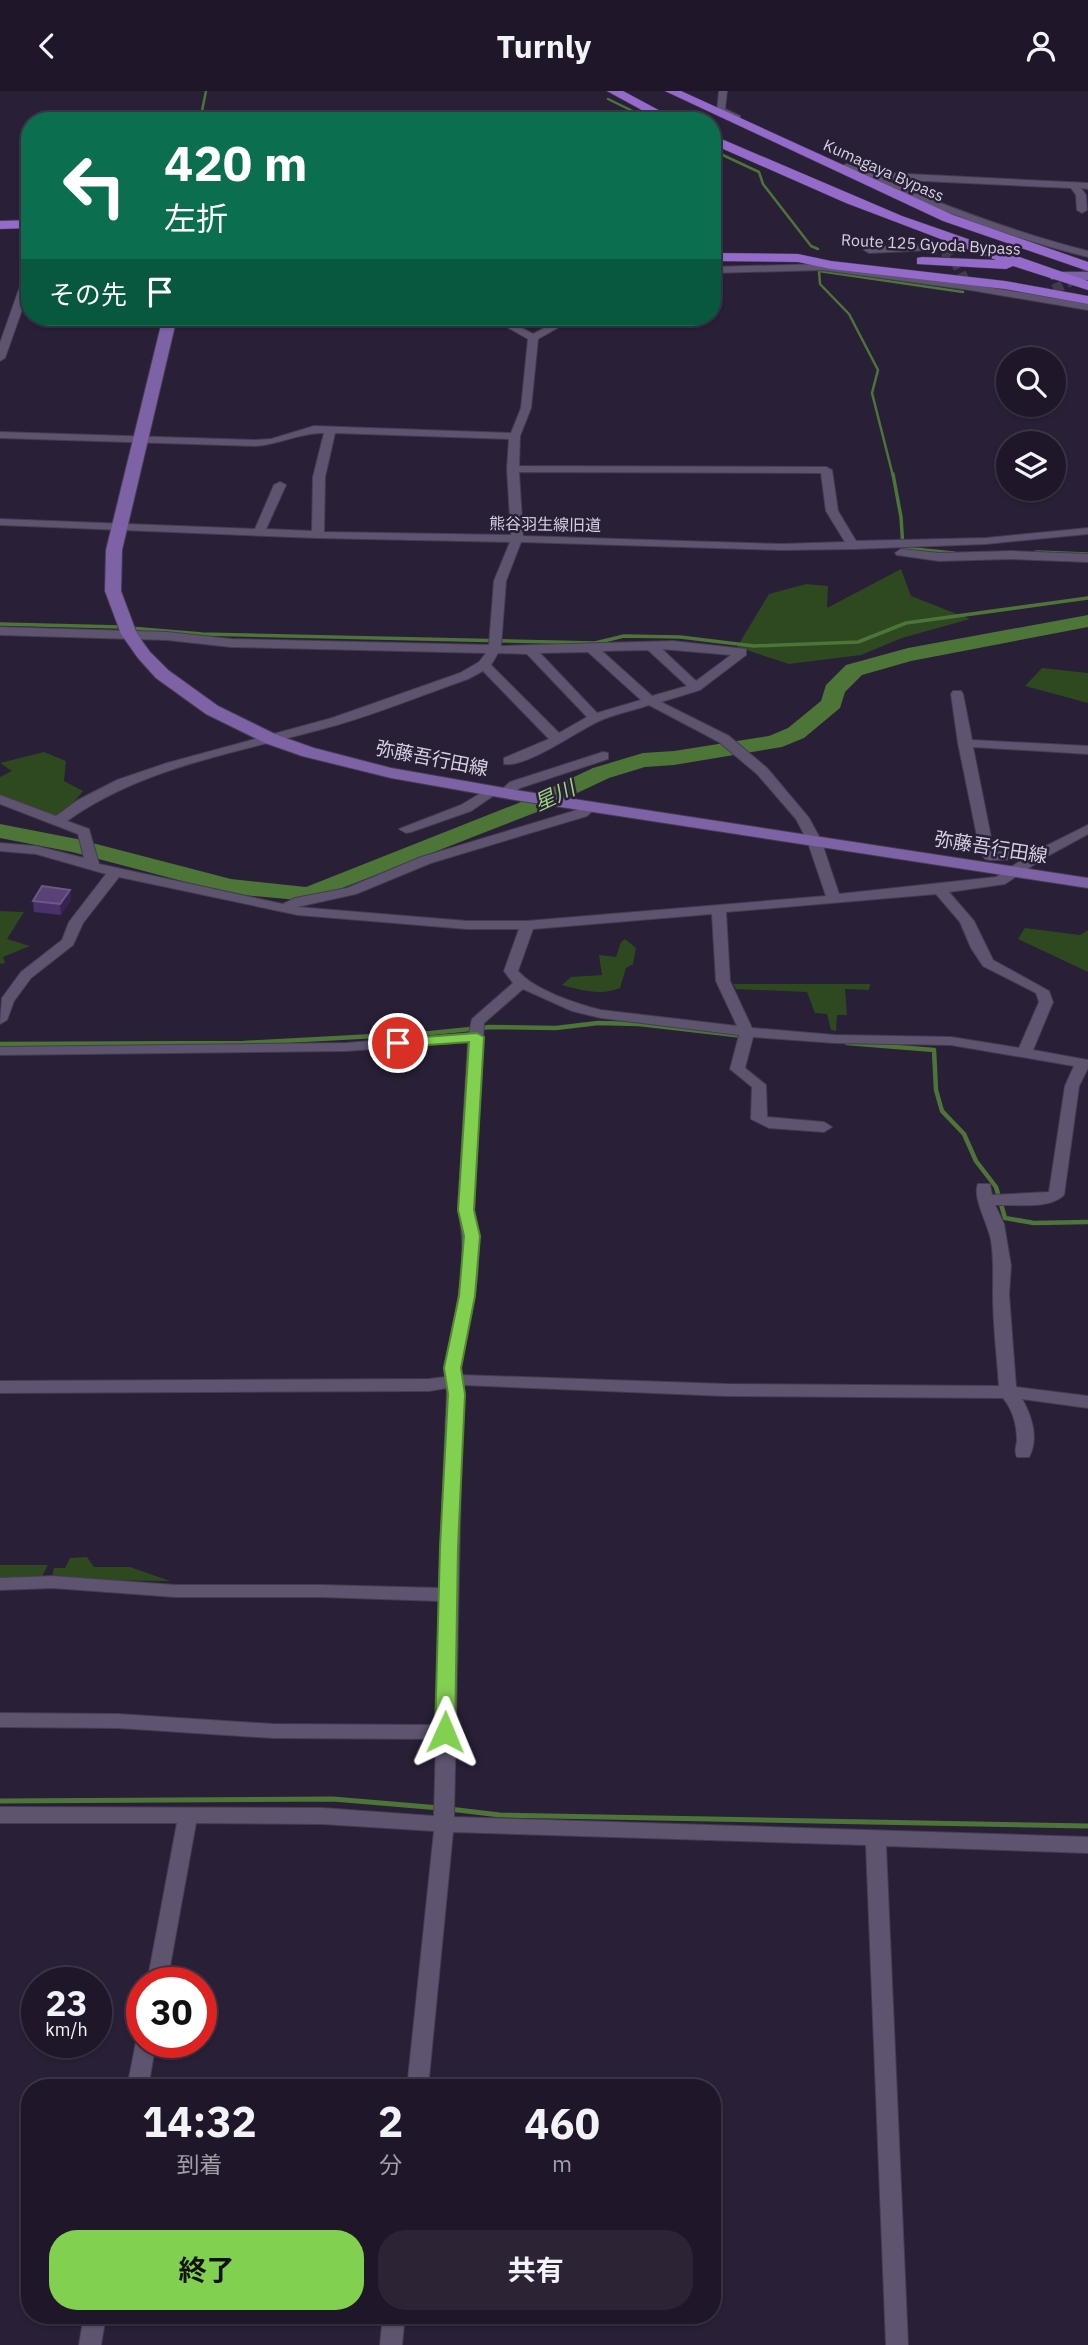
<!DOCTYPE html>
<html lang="ja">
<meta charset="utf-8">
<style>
:root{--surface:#1f1729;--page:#2c2435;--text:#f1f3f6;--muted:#a19fa8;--line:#3c3646;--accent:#81d050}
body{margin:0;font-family:"IBM Plex Sans","Noto Sans JP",sans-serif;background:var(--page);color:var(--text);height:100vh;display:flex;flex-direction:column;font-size:26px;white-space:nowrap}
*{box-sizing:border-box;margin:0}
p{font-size:23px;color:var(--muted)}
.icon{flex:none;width:38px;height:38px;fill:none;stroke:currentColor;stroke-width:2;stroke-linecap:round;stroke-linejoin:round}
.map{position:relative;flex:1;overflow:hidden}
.details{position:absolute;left:21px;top:1988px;width:700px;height:245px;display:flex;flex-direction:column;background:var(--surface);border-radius:28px;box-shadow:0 2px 5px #0004,0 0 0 2px var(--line)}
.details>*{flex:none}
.hud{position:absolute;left:21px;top:21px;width:700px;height:214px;border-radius:28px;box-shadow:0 2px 5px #0004,0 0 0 2px var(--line);background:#0b6e4f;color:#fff;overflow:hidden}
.tools{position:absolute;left:996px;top:256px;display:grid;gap:14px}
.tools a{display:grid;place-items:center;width:70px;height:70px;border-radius:50%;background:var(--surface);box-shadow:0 2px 5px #0004,0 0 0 2px var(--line);font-size:35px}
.speed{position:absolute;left:21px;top:1876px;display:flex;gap:14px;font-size:35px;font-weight:700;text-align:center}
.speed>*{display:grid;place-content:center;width:91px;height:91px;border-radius:50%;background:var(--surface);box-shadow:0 2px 5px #0004,0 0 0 2px var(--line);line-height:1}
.speed small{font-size:18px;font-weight:400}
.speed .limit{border:10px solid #d22;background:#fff;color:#111}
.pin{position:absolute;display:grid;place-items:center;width:60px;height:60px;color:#fff;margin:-30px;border:4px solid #fff;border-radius:50%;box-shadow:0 2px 7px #0007}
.me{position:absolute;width:77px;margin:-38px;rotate:1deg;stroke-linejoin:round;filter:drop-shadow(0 0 5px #0008)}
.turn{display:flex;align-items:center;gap:24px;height:147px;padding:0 28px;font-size:32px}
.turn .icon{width:91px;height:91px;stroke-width:2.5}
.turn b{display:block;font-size:49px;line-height:60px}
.then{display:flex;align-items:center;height:66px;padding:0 28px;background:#0003;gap:14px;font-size:26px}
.eta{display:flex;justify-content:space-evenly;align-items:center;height:119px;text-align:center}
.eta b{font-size:42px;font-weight:700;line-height:49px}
.primary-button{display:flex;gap:14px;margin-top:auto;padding:14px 28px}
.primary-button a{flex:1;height:80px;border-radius:28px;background:var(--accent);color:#111;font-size:28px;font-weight:700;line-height:80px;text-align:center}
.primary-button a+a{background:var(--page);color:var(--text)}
header{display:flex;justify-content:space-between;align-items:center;height:91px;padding:0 28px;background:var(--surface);font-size:32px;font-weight:700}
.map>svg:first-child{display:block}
.green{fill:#2e4820}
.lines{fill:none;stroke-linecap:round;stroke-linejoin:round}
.stream-far3{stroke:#4d7537;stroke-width:2.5}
.stream-far2{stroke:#4d7537;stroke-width:3.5}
.stream-far1{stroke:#4d7537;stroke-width:4.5}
.stream{stroke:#4d7537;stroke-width:5}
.river{fill:#4d7537;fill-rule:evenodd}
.minor-tunnel{stroke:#433a50;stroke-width:10;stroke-dasharray:10 5;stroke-linecap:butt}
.minor-casing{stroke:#453c50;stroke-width:2}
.major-casing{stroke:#453c50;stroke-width:2}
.highway-casing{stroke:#453c50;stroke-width:1}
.minor{fill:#5e546f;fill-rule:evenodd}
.major{fill:#7e62a6;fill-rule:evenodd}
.highway{fill:#946bcb;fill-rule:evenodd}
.wall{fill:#4a3169}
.shaded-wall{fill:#362350}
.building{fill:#594276;stroke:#6c5986;stroke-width:2}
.route{fill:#81d050;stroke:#548734;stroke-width:2}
.labels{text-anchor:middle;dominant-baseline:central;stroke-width:5;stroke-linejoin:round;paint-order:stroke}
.far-street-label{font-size:16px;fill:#d6d1e0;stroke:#291f37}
.street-label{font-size:19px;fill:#d6d1e0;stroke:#291f37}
.water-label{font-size:21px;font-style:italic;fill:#9bd47c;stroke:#291f37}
</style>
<header><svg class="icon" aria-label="back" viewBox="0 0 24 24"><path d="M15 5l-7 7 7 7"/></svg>Turnly<svg class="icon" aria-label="person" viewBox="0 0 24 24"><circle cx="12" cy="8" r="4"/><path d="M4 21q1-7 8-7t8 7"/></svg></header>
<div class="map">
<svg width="1088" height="2254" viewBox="0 0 1088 2254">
<rect width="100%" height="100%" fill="#291f37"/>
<path class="green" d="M901,478L911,505L970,528L902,547L861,564L789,573L737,556L769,503L806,493L828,495L827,517Z
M1042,577L1088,582V612L1025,595Z
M44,661L66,670L64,690L83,700L60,728L0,706V686L12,680L0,672Z
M0,820L24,821L7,848L30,855L3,866L5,872L0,873Z
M1025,837L1080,844L1088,839V881L1018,848Z
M625,848L636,857L633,873L626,877L620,897C601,905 580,899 562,894L571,886L602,884L599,864L616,866L621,851Z
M733,893H870L869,899L845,898L847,924H837L836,940L831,939L827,923L815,922L807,901L736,898Z
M87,1466L94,1476H130L170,1490L74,1489L52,1485L54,1477H65L70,1467Z
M0,1474H48L39,1491L0,1486Z"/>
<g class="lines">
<path class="stream-far3" d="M608,8L653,30
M200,30L206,0
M712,59L759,81L763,93L811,155L818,158
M893,385L872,302L878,279L849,223L820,193L819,180L963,201"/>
<path class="stream-far2" d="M893,383L901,426L903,457L954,462
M1036,461L1088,463
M0,533L121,536
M130,537L202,543L595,552L624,545L680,546L754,555L858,551L906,532L1088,507"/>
<path class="stream-far1" d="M847,952L934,959L936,999L942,1020L964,1043L976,1070L996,1096L1005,1127L1034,1132L1088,1131
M0,953L244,952L431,942L490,936L556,937L598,932L639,933L744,945"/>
<path class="stream" d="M0,1710L333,1708L440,1717
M449,1718L500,1724L1088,1735"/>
<path class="river" d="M1088,524V536L911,570L862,584L845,601L840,617L804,647L782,656L674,674L645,676L609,687L537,721L309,810L231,803L72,761L0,747V733L77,748L231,788L306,796L521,711L593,677L643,662L674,660L769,645L788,637L821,610L826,594L846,574L908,557Z"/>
<path class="minor-tunnel" d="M928,157L951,163L967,193
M1040,205L1088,182"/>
<defs>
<path id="minor" d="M719,0H727L725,18L740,25V29H734L717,21Z
M847,73L867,81L1088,92V98L1081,97L1086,104L1087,119L1082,122L1077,119L1076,104L1071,97L882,88C950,117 1017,142 1088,160V166C1003,145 922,113 844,78V74Z
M30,145V169L21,160L25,148Z
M928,154L931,155V159L869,162L864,159L869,156Z
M822,173L970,193L1088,213V219L970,199L822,179L712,182V176Z
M30,178V196L5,267L0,270V252L25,181Z
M489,226H501L533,243L565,226H577L538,248L531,317L520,345L519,375L826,376L832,379L838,420L856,450L986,447L1088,437V443L986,453L854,458L782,459L521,451L506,490L501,555L673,550L746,558V564L700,599L661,611L729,645L767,677L809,727L821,749L839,803L996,786L1023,768L990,769L985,768L980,760L958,652L951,603L953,600H961L963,603L972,649L1088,655V663L973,656L994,761L1036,760L1088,734V743L1044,767L1005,793L949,801L974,830L993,869L1049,900L1053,911L1033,959L1088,969V977L1079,995L1064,1104C1049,1119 1015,1113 995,1114L1004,1133L1011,1175L1009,1203L1016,1296L1088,1305V1317L1022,1308C1032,1325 1039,1348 1029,1366H1017C1014,1360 1016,1357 1017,1350C1017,1335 1013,1319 1003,1307L726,1305L463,1294L454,1726L1088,1746V1762L886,1755L908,2254H886L866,1754L453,1741L428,1997H407L434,1740L322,1733L196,1732L167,1892H147L177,1732H0V1716L322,1717L434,1725L436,1648L273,1647L118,1637L0,1636V1622L118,1623L273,1633L436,1634L439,1510L321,1506H175L53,1497L0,1499V1487L53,1485L175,1494H321L439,1497L447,1297L429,1300L0,1302V1290L429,1288L445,1286L444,1277C455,1225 470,1171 458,1119L468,951L346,960L0,964V956L346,952L469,942L472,928L513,892L504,880L519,838H467L298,824L119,786L83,832L73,854L31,887L14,910L7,929L0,933L2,907L21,881L62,849L69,831L106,783L36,763L0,760V752L36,755L84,767L78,743L0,713V704L56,725L78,709L117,689L167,672L332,627L460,582L479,571L486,562L231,556L167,549L0,544V536L167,541L231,548L489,554L494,490L510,451L318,447L0,434V428L255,438L274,394L280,391L286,394L266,438L312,440L313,386L324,342C301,341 278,354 255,355L0,347V341L255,349L271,348L314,335L511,342L521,317L528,248ZM335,342L509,348L507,378L511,444L324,441L325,386ZM519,381L821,382L826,420L845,451L782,453L523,445ZM662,558L731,564L696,590ZM648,559L687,595L652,605L602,560ZM588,561L641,609L597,622L540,562ZM498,562L527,563L587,626L559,642L491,574ZM483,580L549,648L504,667V673C526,677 576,641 597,631C613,623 632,620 649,614L719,651L757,683L796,728L807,749L826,805L527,830H467L297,816L356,803L431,772L587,725L597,715L590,711L577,719L421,766L347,797L295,807L283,813L99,773L89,738L67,730C145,674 246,660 337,634C382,621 425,603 468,588ZM936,803L960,831L971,857L983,875L1036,902L1039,911L1019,957L951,946L835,944L752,937L730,890L726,821ZM712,823L716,890L737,935L601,919C577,913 534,899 518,880L533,838ZM523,898L572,920L601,927L739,944L730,978L752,996L751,1028L769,1037L824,1041L832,1036L824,1031L767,1026L766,994L745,977L753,946L835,952L951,954L1074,975L1065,995L1049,1101L992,1104L990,1093H978C972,1106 988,1133 991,1149C994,1168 993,1184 993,1203C993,1234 997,1265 999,1295L726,1293L461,1284L460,1277C471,1225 486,1171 474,1119L484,932Z
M901,458L939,462L1011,460L1088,463V471L1011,468L939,470L897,464L895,462Z
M603,661L608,662V668L520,697L510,705H500L498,702L510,691Z
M491,696L498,700L496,703L471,720L411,741L406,742L399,738L461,714Z
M142,1944V1951H156L148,1997H127L136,1951Z
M84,2224H106L101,2254H79Z
M383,2224H405L402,2254H380Z"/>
<path id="major" d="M1056,181H1088V189L1051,188V182Z
M163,226H177L122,459L121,500L137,543L150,561L168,579L218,615L277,644L314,657L391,677L515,699L1088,787V797L515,709L391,687L302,665L265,652L206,623L156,587L138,567L121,543L105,500L106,459Z"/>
<path id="highway" d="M607,0H623L679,30H662Z
M665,0H681L953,124L1088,171V180L943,130Z
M712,44L902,125L1088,190V199L1013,175L1006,178L917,173V167L922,166L996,169L846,112L712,53Z
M30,129V137L0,138V130Z
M712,162L798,163L831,170L1005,190L1088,205V213L1005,198L831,178L798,171L712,170Z"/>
</defs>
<use href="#minor" class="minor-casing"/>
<use href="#major" class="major-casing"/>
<use href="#highway" class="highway-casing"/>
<use href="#minor" class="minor"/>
<use href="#major" class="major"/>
<use href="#highway" class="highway"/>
</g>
<path class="wall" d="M70,799L71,809L61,824L34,821L33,810Z"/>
<path class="shaded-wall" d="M70,799L71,809L61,824L60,813Z"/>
<path class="building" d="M42,795L70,799L60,813L33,810Z"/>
<path class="route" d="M477,942L484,946L474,1119L480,1145L475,1205L461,1277L465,1303L458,1456L455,1641L452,1646L445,1648L438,1646L435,1641L440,1456L448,1303L444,1277L459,1205L464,1145L458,1119L469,951L398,956L391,952L398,948Z"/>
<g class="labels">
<g class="far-street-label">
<text transform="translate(884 79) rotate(24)">Kumagaya Bypass</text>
<text transform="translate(931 153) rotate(3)">Route 125 Gyoda Bypass</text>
<text transform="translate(545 433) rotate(1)">熊谷羽生線旧道</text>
</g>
<g class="street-label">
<text transform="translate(432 667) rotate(11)">弥藤吾行田線</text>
<text transform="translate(991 756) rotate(9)">弥藤吾行田線</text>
</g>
<g class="water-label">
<text transform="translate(554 704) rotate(-25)">星川</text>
</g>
</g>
</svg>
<div class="tools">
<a><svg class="icon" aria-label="search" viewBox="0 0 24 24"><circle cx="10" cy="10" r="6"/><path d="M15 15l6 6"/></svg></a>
<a><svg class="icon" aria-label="layers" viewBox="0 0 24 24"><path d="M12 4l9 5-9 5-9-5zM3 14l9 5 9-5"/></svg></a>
</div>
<div class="speed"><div>23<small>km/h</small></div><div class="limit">30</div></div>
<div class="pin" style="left:398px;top:952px;background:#d93025"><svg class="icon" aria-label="arrive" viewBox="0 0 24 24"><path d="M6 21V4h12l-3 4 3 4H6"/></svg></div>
<svg class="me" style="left:445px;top:1641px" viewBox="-20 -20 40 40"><path d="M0-17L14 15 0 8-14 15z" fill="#81d050" stroke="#fff" stroke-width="4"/></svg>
<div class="hud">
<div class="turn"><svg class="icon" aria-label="left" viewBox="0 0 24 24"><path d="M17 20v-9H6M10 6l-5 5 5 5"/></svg><div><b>420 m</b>左折</div></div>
<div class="then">その先<svg class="icon" aria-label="arrive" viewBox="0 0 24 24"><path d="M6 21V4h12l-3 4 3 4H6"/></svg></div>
</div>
<section class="details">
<div class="eta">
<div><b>14:32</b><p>到着</p></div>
<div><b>2</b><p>分</p></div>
<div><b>460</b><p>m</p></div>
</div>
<div class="primary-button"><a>終了</a><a>共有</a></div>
</section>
</div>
